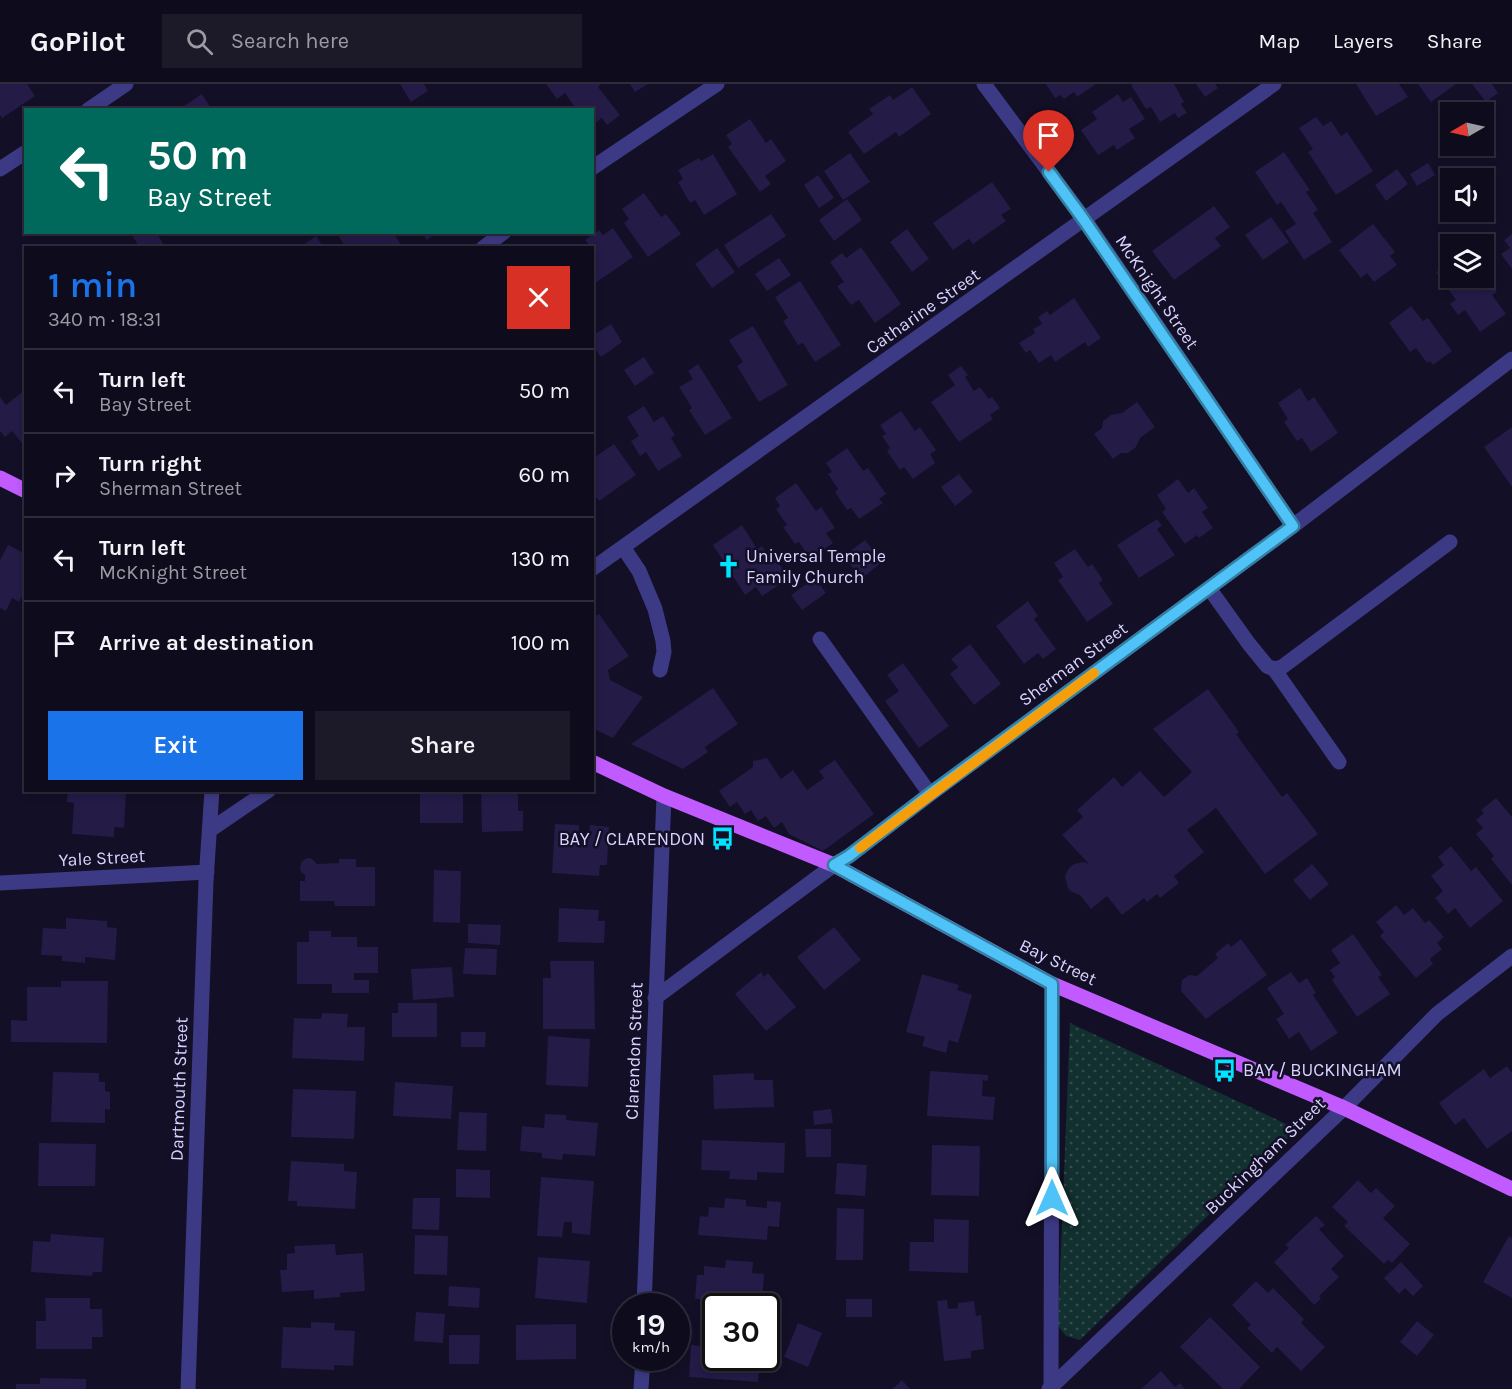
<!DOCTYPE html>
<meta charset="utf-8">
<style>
:root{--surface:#0e0b1c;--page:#1c1929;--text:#f1f3f6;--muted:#9b9ba3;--line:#2e2b3b;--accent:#1a73e8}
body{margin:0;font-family:Karla,sans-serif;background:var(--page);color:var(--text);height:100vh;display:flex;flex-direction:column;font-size:22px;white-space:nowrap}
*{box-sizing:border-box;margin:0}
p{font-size:20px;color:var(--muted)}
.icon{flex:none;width:33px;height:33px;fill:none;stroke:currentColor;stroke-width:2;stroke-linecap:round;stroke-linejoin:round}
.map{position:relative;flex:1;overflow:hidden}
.details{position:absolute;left:24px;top:162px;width:570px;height:546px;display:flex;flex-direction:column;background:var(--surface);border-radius:0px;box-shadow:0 3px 9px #0003,0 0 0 2px var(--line)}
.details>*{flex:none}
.guide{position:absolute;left:24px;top:24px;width:570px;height:126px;border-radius:0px;box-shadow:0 3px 9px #0003,0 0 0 2px var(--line);background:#00695c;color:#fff;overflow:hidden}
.needle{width:39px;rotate:261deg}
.buttons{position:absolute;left:1440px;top:18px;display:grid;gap:12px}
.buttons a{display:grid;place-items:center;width:54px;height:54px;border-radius:0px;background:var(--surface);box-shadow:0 3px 9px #0003,0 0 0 2px var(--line);font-size:30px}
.speed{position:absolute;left:612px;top:1209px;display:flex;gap:12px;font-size:30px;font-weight:700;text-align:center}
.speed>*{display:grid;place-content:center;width:78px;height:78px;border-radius:50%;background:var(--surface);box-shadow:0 3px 9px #0003,0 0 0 2px var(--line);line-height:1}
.speed small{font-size:15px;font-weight:400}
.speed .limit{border:3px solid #111;border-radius:9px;background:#fff;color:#111}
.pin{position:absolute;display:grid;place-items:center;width:51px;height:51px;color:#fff;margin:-62px -26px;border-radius:50% 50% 50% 0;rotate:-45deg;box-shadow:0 0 6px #0007}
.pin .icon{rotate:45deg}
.me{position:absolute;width:66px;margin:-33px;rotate:0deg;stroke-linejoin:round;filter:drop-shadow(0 0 4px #0008)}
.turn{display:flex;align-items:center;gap:21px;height:126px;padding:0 24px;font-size:27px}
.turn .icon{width:78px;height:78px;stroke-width:2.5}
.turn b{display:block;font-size:42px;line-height:51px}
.round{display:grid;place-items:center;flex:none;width:63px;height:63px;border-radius:0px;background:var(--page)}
.head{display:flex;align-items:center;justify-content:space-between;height:102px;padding:0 24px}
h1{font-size:36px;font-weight:600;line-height:45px;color:var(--accent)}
.action{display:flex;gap:12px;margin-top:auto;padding:12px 24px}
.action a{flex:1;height:69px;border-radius:0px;background:var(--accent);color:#fff;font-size:24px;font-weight:600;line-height:69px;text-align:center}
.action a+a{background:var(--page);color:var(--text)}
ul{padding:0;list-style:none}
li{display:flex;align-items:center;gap:18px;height:84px;padding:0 24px;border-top:2px solid var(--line)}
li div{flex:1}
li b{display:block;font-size:22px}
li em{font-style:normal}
header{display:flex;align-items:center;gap:36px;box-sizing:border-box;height:84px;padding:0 30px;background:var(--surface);border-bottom:2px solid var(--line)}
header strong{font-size:28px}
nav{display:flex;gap:33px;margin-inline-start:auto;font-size:21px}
.search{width:420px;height:54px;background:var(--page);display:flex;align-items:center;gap:15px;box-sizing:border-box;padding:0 21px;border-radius:0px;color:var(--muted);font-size:22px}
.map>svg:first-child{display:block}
.grass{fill:url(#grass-dots)}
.building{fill:#241b47}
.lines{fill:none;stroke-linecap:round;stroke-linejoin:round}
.minor{stroke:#3d3a85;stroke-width:15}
.major{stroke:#c25bff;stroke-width:15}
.route-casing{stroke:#337fa1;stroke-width:15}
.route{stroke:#4fc3f7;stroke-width:10}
.slow{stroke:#f59e0b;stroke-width:10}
.labels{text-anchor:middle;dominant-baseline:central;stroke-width:5;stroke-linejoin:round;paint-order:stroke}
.street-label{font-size:18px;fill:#d9d4ff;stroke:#130f26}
.poi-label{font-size:18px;fill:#d9d4ff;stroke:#130f26;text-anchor:start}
</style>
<header>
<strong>GoPilot</strong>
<div class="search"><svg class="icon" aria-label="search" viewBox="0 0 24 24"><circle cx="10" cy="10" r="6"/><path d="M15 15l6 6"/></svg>Search here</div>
<nav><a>Map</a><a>Layers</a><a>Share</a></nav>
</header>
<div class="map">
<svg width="1512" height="1305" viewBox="0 0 1512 1305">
<defs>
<pattern id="grass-dots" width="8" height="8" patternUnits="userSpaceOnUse" patternTransform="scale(1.5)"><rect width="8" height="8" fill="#12302f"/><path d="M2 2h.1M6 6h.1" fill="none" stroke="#344d4e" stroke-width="1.8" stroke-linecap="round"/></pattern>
</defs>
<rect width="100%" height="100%" fill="#130f26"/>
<path class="grass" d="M1070,939L1297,1045L1080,1256L1066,1252L1058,1242Z"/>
<path class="building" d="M0,0H27L35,12L2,34L0,31Z
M400,0H424L428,7L411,18Z
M546,0H601L598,3L620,31L607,41L602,34L592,41V26H577L565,9L557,15Z
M630,0H648L635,8Z
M1046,0H1096L1077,13L1074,8L1064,15L1061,11L1055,14Z
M1133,0H1174L1184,18L1181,20L1187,29L1178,34L1175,29L1160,38L1151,23L1146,25L1131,1Z
M1196,0H1215L1218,4L1205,13Z
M1356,0H1399L1408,13L1376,32Z
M1418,0H1456L1431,18Z
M1472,0H1492L1498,9L1486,18Z
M912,3L931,30L899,53L896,48L864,70L848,48L873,30L869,25L890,11L893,16Z
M202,10L212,26H178Z
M1118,10L1123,18L1131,13L1145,35L1129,45L1135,54L1117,66L1114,61L1098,71L1081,46L1097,35L1092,28Z
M1316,33L1323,42L1331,37L1341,52L1347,48L1373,87L1336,111L1308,68L1313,65L1299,44Z
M750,35L766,59L771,55L786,77L765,92L771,100L760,108L728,63L732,60L726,51Z
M1284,68L1310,106L1306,108L1318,126L1313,129L1332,158L1304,176L1285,147L1296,140L1281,118L1277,121L1255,88Z
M850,69L870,98L843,116L824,87Z
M713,70L737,110L704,131L695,116L690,119L678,98L683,95L678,86L699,74L701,77Z
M1428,79L1435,91L1417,102L1410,90Z
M1397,85L1408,100L1386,117L1375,101Z
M818,91L834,114L819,124L804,101Z
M992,98L1011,125L1001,131L1006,137L973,160L969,155L953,166L933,139Z
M644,109L661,133L666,130L681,150L648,173L624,139L629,135L622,125Z
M847,115L862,136L834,157L819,136Z
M1214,122L1230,143L1215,154L1221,162L1174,196L1152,167Z
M771,130L786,152L738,184L724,161Z
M1271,133L1289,158L1263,176L1245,151Z
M1373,140L1395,168L1390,172L1397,181L1374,198L1367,189L1361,194L1339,166Z
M613,144L633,173L594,200L592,199V164H585L589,161L585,156L599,146L603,151Z
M907,145L929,175L912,188L890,158Z
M130,148H156L164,161L160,164H140Z
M336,148H393L403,164H346Z
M421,148H438L427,156Z
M1512,150V185L1501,170L1510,164L1504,156Z
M316,152L324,164H299Z
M861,163L901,220L875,239L859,216L851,221L837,202L844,198L830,178L842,169L846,174Z
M717,164L735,188L712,204L695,180Z
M779,174L791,191L767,207L755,190Z
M1450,178V194H1484V189L1497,208L1492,211L1506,230L1480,248L1465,226L1458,231L1450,220L1456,216L1436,188Z
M800,197L841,261L815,278L803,259L798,261L783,237L788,234L775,213Z
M1074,214L1101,254L1088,263L1085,258L1055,278L1051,271L1039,279L1030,266L1026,269L1019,259L1035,249L1033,245L1042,240L1038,233L1047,227L1050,231Z
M1411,222L1423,237L1428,234L1452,267L1433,281L1430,277L1427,279L1416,264L1410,268L1389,239Z
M611,240L622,258L601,273L592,260V252Z
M753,242L788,301L759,318L737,282L743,278L729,256Z
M644,273L654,289L635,302L624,286Z
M698,280L732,334L705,351L689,326L692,324L679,303L693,295L688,287Z
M961,282L968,291L965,293L974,307L980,303L989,315L992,313L1000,324L990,331L993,335L959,358L931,318L955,301L948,291Z
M1300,304L1308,317L1314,313L1338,349L1311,368L1302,354L1297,357L1284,338L1288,335L1278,319Z
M26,305V364L12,347L5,353L0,347V313L6,321Z
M1137,318L1155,343L1140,354L1136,363L1128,369H1121L1113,375L1094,350L1102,344L1103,337L1111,331L1122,329Z
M644,322L654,338L663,332L675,351L671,354L682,372L658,387L646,368L640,372L631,357L639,352L627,333Z
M901,327L915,347L920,343L936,366L930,370L935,379L913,395L904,383L900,386L887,367L890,364L882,352L886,350L880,341Z
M1512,343V403L1484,363Z
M614,360L636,391L599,417L592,408V375Z
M847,364L863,387L868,384L886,410L879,415L883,419L859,435L851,424L847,426L835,408L838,405L828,390L832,388L826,379Z
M959,390L973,408L955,422L941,403Z
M1178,395L1188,409L1194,404L1208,424L1202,428L1213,444L1199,454L1197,451L1185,460L1162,428L1166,425L1157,411Z
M796,399L816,427L821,423L835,444L826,449L833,459L810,475L799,458L795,460L783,443L787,441L776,425L780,422L775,414Z
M1157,435L1162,442L1157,445L1175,471L1139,494L1117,461Z
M742,441L757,465L762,462L773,479L777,477L785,488L778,493L782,499L762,512L756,503L745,511L713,461Z
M865,456L882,478L861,495L844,472Z
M8,461L26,470V505L19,518L12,514L6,527L0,524V476Z
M1075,465L1088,483L1092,480L1103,496L1099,499L1113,520L1087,538L1058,496L1063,493L1054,479Z
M815,494L826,509L802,526L791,511Z
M1028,517L1038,532L1034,535L1056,565L1043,575L1038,569L1024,580L996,542Z
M599,530L629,572L608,586L610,596L643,613L613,654L592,644V534Z
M970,560L1001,600L974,621L950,590L958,583L951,575Z
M903,579L949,642L919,664L885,617L899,607L887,591Z
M713,604L738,640L705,663L708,668L683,685L631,660Z
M1208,605L1239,648L1236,650L1282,713L1287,709L1318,750L1265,790L1216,724L1187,746L1204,768L1174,792L1179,799L1160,814L1157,810L1147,818L1144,814L1122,831L1107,812L1091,825L1080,811L1072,808L1068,804L1065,792L1069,784L1074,780L1084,778L1089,780L1062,751L1083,733L1077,726L1114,693L1122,703L1140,687L1164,713L1192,688L1153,645Z
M767,674L781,695L793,686L807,706L824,694L819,687L835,676L874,730L823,767L789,750L782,738L774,744L766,732L758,737L751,726L745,730L737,718L730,723L719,707L753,683V677Z
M68,706L126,707L124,744L114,743V753L72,750L74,719L67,718Z
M420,706H463V739H420Z
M481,706H518V727H523V747L482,748Z
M1496,714L1512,733V801L1491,775L1494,772L1476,750L1483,744L1476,736L1484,729L1481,726Z
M555,740L579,741V749H589L590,741L609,743L607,781H600L599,792L552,789Z
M1451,762L1471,787L1476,783L1503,817L1470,844L1455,824L1448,830L1435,814L1443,807L1431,792L1444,781L1438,773Z
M309,774L312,775L317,780L339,779V775H356V783H375V822H335L334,817H300V797H305V791L301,788L300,783L301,779L305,775Z
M1312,780L1329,800L1310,816L1293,796Z
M434,786L461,787L460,839L433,838Z
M1396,821L1404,831L1413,824L1425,839L1429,836L1444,853L1437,859L1442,865L1430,875L1433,880L1416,894L1380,852L1384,848L1376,838Z
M559,824L599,826L598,837H605L604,859L558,858Z
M66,834L107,837V843L117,844L115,876L85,873V879L62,877V872L41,871L43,844L66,845Z
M468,840L501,841L500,861L468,859Z
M834,843L861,876L824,906L797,873Z
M309,847H331V853H357V863H378V889H354V896H369V909H332V900H297V858H309Z
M1353,850L1382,891L1378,893L1390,910L1357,933L1332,896L1335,893L1330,886L1340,879L1331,866Z
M1241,855L1267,891L1206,935L1181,907L1182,896L1189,891L1197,892L1218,874L1215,870L1228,859L1231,863Z
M465,864L497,865L496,891L463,890Z
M550,877H594L595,945H543V894H551Z
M452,883L454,913L413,916L411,885Z
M761,888L764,893L768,889L796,923L766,947L735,910Z
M1291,888L1299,899L1307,894L1316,909L1313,911L1338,949L1311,967L1299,948L1289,955L1276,935L1284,930L1267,904Z
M922,890L959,901L957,906L972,911L958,959L949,956L946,969L922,962L925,953L906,948Z
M61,897H108L107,959L11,958V936L27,937V903H61Z
M398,919H437V953H392V929H398Z
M322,929L348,930L347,943H365L364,977L292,974L294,934L321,935Z
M461,948H486L485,963H461Z
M548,952L590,955L588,1003L546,1001Z
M1507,982L1512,989V1047L1487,1065L1464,1034L1455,1041L1439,1019L1484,985L1490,994Z
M930,987L988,991V997L983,996L982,1012L995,1013L993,1036L927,1032Z
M53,988L99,989V998H105V1007L110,1008V1026L105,1025V1039L51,1038Z
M754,989V996H773L774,1023L714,1025L713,991Z
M395,998L453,1002L451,1035L393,1032Z
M293,1005L356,1007L354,1055L291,1053Z
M831,1025L833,1039L814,1041L813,1027Z
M459,1028L487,1029L486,1067L457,1066Z
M545,1030L566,1031V1036L598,1039L595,1072L563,1070L562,1076L542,1074V1069L520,1067L522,1042L544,1044Z
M805,1045H831V1073H806Z
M702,1056L785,1059L784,1089L757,1088V1096L729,1095L730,1087L701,1086Z
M39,1059L96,1060L95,1102H38Z
M932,1061L980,1062L979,1112L931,1111Z
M291,1077L344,1080V1087L357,1088L355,1125L297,1122V1117H288Z
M837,1079L867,1081L865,1112L835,1110Z
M456,1085L490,1086V1114L456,1113Z
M541,1093L594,1097L590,1151L572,1149V1138H564L562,1153L537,1152Z
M1358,1096L1371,1109L1376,1104L1395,1122L1383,1134L1410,1160L1392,1179L1388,1176L1384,1180L1344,1142L1348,1138L1332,1123Z
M413,1114H440L439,1146L412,1145Z
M725,1114L746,1116V1122L767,1124V1117L781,1118L779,1143L768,1142L767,1156L698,1151L700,1132L708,1133L709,1123L724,1124Z
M837,1124L864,1125L863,1176H836Z
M1316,1132L1325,1141L1319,1145L1344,1172L1331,1185L1339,1193L1319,1212L1321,1215L1314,1221L1274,1178L1289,1164L1285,1161Z
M934,1135L969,1136L968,1189L909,1187L910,1158H934Z
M51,1150L104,1154L102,1188H93L92,1192L31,1188L33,1157L50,1158Z
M415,1151L448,1152L447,1191L414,1190Z
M1509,1152L1512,1154V1214L1483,1198Z
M335,1160L336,1171L363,1169L365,1207L340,1209V1213L314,1215V1206L282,1208L280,1186H287V1170L295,1169L294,1162Z
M538,1173L590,1177L587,1219L535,1214Z
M726,1176L753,1178L752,1189L764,1190L762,1219L695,1215L697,1191H704V1182L725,1184Z
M1401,1178L1423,1202L1413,1212L1405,1204L1399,1210L1384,1194Z
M1256,1197L1268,1209L1273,1204L1304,1235L1301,1239L1325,1263L1301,1287L1277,1263L1272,1269L1247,1244L1251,1241L1232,1221Z
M449,1202L480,1204L479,1224L448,1222Z
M45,1214H90V1225H102L103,1253H92V1265H36V1237H46Z
M846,1215H872V1233H846Z
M947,1216L948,1225L958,1224V1219L974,1217L976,1232L981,1231L984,1265L971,1267V1274L944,1277L937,1217Z
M416,1228L445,1230L443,1259L414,1257Z
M1210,1233L1260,1283L1239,1305H1223L1180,1263Z
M766,1235L780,1236V1252H772V1263L766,1262Z
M713,1236H716V1274H750V1278L759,1279L758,1298L689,1293L691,1261L701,1262L702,1253H707V1248L711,1249Z
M1417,1237L1434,1251L1417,1272L1400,1258Z
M311,1238L335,1239L334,1246L355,1247L353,1282L334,1281V1286L281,1284L283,1243L311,1244Z
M798,1239L822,1249L808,1283L784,1273Z
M576,1240V1275L516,1276V1241Z
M449,1251H480L479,1280H449Z
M1161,1287L1175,1303L1180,1299L1185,1305H1141Z
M40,1294L86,1295V1305H16V1300H40Z
M902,1296L910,1305H892Z"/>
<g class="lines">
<path class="minor" d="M984,0L1085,136L1293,442
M88,26L126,0
M592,84L717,0
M0,85L26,68
M483,164L504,148
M623,463L639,487L655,525L663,557L664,568L660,586
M592,485L1274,0
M1209,504L1249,560L1267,582L1274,585L1282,583L1450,458
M820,555L930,710
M1274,585L1339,678
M210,746L269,706
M0,799L207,788
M655,914L834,781L849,772L930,710L1293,442L1512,275
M644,1222L664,712
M1051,1303L1052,900
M188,1305L206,797L212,706
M641,1305L643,1274
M1049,1305L1344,1024L1437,930L1512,872"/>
<path class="major" d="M0,394L26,407
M592,678L664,712L834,781L1052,900L1344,1024L1512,1105"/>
</g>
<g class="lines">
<defs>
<path id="route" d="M1049,88L1084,136L1293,442L930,710L849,772L834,781L1052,900V1114"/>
</defs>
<use href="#route" class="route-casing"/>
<use href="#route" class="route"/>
<path class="slow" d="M860,764L1094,589"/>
</g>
<defs>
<symbol id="church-bare" viewBox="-9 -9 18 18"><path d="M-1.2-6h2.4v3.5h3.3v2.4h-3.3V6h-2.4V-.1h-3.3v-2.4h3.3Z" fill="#00e5ff" stroke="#130f26" stroke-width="2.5" paint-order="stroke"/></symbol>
<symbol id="bus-bare" viewBox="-9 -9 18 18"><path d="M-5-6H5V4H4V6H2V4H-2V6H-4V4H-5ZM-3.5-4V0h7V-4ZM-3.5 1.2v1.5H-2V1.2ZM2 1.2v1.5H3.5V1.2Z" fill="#00e5ff" stroke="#130f26" stroke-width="2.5" paint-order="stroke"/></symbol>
</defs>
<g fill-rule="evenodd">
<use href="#church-bare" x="712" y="466" width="33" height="33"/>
<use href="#bus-bare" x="706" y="738" width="33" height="33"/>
<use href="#bus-bare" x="1208" y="970" width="33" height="33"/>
</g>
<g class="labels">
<g class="street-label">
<text transform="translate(1157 208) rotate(56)">McKnight Street</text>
<text transform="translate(923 227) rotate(-35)">Catharine Street</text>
<text transform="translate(1073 580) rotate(-36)">Sherman Street</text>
<text transform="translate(102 774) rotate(-3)">Yale Street</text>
<text transform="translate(1058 878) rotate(26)">Bay Street</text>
<text transform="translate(634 967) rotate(-88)">Clarendon Street</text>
<text transform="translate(179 1005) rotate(-88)">Dartmouth Street</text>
<text transform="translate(1265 1072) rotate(-44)">Buckingham Street</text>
</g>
<g class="poi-label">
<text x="746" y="472">Universal Temple<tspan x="746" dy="21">Family Church</tspan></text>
<text x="705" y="755" text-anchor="end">BAY / CLARENDON</text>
<text x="1243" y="986">BAY / BUCKINGHAM</text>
</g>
</g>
</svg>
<div class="buttons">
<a><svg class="needle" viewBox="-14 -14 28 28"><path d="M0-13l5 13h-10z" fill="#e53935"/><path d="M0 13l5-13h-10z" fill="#9b9ba3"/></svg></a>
<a><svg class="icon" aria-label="sound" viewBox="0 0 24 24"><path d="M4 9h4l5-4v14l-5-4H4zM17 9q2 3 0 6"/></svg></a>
<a><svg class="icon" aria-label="layers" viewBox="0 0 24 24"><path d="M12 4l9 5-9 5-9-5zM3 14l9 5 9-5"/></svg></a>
</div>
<div class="speed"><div>19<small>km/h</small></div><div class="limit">30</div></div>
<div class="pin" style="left:1049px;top:88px;background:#d93025"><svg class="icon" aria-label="arrive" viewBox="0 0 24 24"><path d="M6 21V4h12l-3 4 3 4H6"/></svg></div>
<svg class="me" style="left:1052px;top:1114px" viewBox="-20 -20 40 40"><path d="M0-17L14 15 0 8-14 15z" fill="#4fc3f7" stroke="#fff" stroke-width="4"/></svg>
<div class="guide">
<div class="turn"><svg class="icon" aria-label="left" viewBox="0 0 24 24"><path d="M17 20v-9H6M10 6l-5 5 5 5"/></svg><div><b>50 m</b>Bay Street</div></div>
</div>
<section class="details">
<div class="head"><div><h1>1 min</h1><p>340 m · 18:31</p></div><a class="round" style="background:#d93025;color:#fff"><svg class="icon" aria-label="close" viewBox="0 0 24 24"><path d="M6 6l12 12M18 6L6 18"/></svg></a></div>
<ul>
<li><svg class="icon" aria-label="left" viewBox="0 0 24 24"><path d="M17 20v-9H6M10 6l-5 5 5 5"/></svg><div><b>Turn left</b><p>Bay Street</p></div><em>50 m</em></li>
<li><svg class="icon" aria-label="right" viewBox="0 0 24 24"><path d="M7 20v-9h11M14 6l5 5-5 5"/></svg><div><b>Turn right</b><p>Sherman Street</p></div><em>60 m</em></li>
<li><svg class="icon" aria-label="left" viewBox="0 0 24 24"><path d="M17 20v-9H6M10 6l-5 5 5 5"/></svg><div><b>Turn left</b><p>McKnight Street</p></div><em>130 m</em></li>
<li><svg class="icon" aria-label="arrive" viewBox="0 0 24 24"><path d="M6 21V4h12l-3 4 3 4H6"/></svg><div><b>Arrive at destination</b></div><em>100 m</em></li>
</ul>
<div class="action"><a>Exit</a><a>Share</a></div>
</section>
</div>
